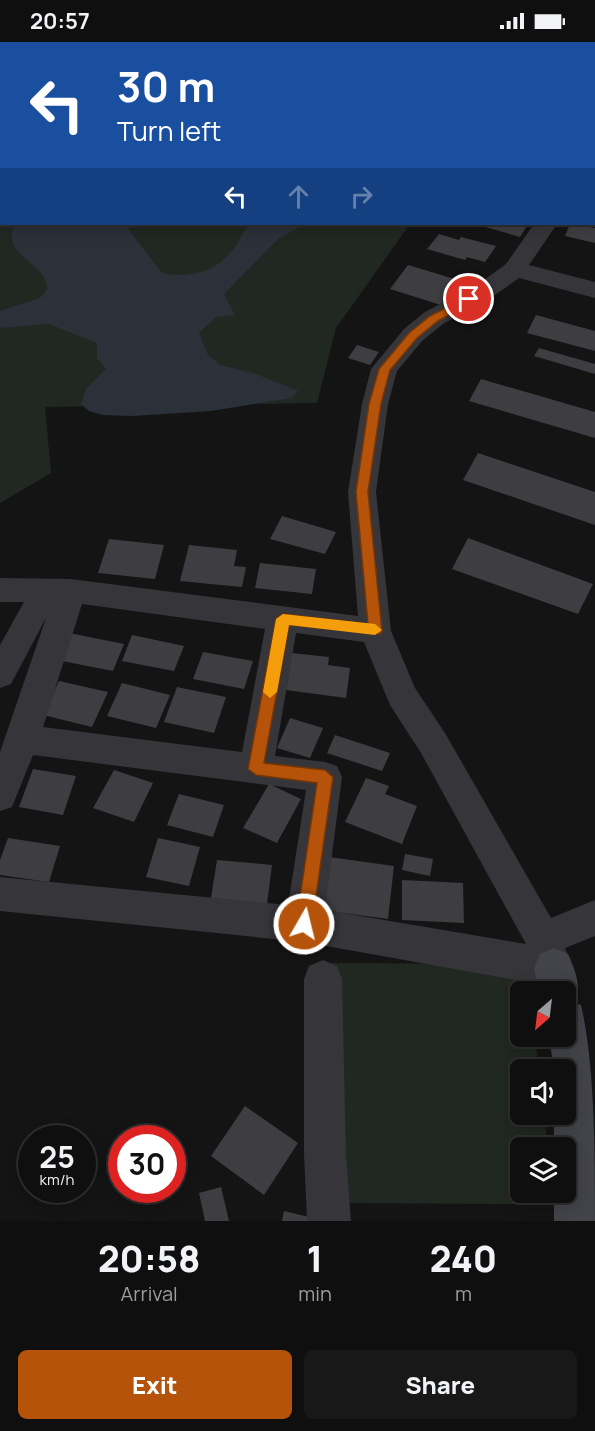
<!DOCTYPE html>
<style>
:root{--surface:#0f0f10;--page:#181819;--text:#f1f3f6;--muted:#9b9c9f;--line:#2f2f30;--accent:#b45309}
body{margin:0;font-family:Manrope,sans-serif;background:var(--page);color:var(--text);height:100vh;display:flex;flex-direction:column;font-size:22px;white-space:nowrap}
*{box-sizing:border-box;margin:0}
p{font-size:20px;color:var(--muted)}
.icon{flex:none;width:33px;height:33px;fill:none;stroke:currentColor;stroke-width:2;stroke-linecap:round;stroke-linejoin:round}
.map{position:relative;height:1179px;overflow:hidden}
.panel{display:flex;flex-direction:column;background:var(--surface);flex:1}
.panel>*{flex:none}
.top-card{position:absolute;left:0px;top:0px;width:596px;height:183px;box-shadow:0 3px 15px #0003,0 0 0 2px var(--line);background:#1a4fa0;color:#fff;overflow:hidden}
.needle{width:39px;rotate:208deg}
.tools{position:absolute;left:510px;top:939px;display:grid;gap:12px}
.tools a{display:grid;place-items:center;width:66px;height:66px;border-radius:9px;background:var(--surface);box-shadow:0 3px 15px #0003,0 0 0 2px var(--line);font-size:30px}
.speed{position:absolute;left:18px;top:1083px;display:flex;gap:12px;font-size:30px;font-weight:700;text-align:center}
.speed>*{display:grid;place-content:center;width:78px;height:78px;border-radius:50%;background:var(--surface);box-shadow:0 3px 15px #0003,0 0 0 2px var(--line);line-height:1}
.speed small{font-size:15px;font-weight:400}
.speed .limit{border:9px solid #d22;background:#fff;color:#111}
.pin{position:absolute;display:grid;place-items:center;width:51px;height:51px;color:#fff;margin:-26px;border:3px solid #fff;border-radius:50%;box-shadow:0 2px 6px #0007}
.me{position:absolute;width:66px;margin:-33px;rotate:8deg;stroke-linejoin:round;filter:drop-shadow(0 0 4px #0008)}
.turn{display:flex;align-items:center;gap:21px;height:126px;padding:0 18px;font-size:27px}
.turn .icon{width:78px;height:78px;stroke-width:2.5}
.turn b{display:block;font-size:42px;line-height:51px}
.lanes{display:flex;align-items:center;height:57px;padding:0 18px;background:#0003;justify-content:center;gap:30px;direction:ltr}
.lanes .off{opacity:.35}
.eta{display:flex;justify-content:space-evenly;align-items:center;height:102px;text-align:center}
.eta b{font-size:36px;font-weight:800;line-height:42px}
.action{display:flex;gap:12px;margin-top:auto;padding:12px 18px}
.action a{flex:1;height:69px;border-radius:9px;background:var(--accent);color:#fff;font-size:24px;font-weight:800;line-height:69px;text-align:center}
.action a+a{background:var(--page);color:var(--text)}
.status{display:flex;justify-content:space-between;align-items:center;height:42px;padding:0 30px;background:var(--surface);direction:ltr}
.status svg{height:16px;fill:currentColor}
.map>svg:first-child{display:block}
.green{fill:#202821}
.water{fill:#2b3138}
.building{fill:#3e3e42}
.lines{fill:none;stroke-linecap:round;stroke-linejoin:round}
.street{fill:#35353a;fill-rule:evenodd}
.secondary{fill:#43444a;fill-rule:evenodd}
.route{fill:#b45309;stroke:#753606;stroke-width:1.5}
.slow{fill:#f59e0b}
</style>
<div class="status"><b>20:57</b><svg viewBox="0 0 49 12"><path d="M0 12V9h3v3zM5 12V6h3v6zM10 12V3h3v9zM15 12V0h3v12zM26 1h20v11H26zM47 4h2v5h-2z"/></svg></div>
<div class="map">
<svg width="595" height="1179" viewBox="0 0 595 1179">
<rect width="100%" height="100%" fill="#141415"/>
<path class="green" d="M0,0H524L525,1L2,2V182H410L336,286L317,361L45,365L51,431L0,461Z
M331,921L526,922L529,949L520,950V994L535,995L539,1027L520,1028V1072L544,1073L548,1105L520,1106V1150L525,1151L516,1162L334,1161Z"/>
<path class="water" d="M10,182H124L162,231C188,236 214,231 231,210C239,201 242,190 250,182H304L278,197L224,252L235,273L216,275L199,291L208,313L220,323L256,332L298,349L291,356L211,369L132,374L103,373L89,369L81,362L86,347L106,327L97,316V301L49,282L0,286V269L40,256L47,247C46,219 4,216 13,185Z"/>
<path class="building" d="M475,182H528L520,195Z
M570,182L595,186V201L565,194Z
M439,192L459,198L461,195L496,204L485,220L467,215L465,218L427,207Z
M408,223L458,238L441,263L390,247Z
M536,273L595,289V309L527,291Z
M357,303L379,310L370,323L348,316Z
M539,306L595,322V332L534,314Z
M481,337L595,370V396L469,359Z
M478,411L595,450V483L463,438Z
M282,474L336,490L325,512L270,497Z
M468,496L593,542L578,572L452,527Z
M109,497L164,503L155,537L98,531Z
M189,503L237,508L234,524L246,525L242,545L180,539Z
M260,521L316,527L312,552L255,546Z
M64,590L124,602L113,629L52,617Z
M132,593L184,604L174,629L122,619Z
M203,610L253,619L244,647L193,637Z
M292,611L329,615L328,623L350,626L346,656L286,648Z
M59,639L108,650L92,685L43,673Z
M122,641L170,653L156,686L107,674Z
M177,645L226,655L214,691L164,680Z
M290,676L323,686L310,716L277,706Z
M335,693L390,711L382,729L327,711Z
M33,727L76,734L63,773L19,765Z
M114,728L153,741L134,780L93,766Z
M366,736L389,744L385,752L417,764L402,802L345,780Z
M269,742L301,757L277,801L243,786Z
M179,752L224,763L213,795L167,783Z
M8,796L60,804L49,840L0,833V818Z
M158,796L200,805L189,844L146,835Z
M405,812L433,817L430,834L402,828Z
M322,814L394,824L388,877L314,867Z
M217,818L272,823L267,862L211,856Z
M402,838L463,841L464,881L402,878Z
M245,1064L298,1101L264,1153L211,1114Z
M221,1145L229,1179H205L199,1151Z
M284,1169L309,1175L308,1179H282Z"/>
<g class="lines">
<path class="street" d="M595,94V107H594V94Z
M594,148H595V162H594Z
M534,182H557L529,223L595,240V256L519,236L495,253L443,282L422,299L397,329L388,362L376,450L391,589L415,646L445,691L551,876L595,858V894L565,906L573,926L568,939L554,945L304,900L0,869V835L288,863L306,748L33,713L12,765L0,769V710L46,576L11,642L0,646V603L24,560H0V536L71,537L358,574L348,450L362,362L371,327L404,287L425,270L477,243L506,222ZM82,562L265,587L242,710L43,685ZM296,591L364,600L390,663L421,711L526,902L325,868L342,735L337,724L325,720L275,714Z
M323,918L337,924L342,937L346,1113L351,1179H307L304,1113V937L309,924Z"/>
<path class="secondary" d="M554,906L568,912C575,928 582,944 575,961L581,963C595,1022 595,1115 595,1179H554V1150H566V1106H554V1072H566V1028H554L549,994H566V950H539L534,926L540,912Z"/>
</g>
<path class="route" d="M469,254L474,257L473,260L438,279L417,296L390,328L381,362L368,450L382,589L380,592L289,583L264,721L325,728L333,735L312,882L310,887L304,890L298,887L296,882L317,741L256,733L248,727L276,577L283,572L368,582L356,450L369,362L379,327L409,291L430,274Z"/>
<path class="slow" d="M283,572L375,582L382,588L375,593L289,583L277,650L270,656L263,650L276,577Z"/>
</svg>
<div class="tools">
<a><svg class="needle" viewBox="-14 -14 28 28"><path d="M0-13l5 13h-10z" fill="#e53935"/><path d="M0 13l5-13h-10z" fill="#9b9c9f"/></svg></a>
<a><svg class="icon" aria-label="sound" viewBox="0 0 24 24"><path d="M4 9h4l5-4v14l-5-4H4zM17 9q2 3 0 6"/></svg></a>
<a><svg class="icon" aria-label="layers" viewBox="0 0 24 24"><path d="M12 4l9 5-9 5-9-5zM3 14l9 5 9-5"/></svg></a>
</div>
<div class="speed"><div>25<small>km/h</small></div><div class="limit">30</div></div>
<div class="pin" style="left:469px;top:257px;background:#d93025"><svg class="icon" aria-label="arrive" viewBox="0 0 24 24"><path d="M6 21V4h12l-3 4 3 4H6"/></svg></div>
<svg class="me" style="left:304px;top:882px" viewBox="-20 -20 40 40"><circle r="17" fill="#b45309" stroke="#fff" stroke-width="3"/><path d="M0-11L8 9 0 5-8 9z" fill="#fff"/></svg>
<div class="top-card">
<div class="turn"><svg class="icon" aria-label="left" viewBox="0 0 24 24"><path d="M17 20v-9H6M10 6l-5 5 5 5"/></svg><div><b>30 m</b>Turn left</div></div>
<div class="lanes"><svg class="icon" aria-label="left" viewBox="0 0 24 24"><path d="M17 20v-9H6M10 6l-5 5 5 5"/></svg><svg class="icon off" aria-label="ahead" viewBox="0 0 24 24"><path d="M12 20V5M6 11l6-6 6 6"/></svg><svg class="icon off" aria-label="right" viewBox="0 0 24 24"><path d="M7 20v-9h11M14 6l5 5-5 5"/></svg></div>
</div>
</div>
<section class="panel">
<div class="eta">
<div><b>20:58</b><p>Arrival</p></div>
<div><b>1</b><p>min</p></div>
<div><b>240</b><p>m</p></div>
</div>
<div class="action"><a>Exit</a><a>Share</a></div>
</section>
